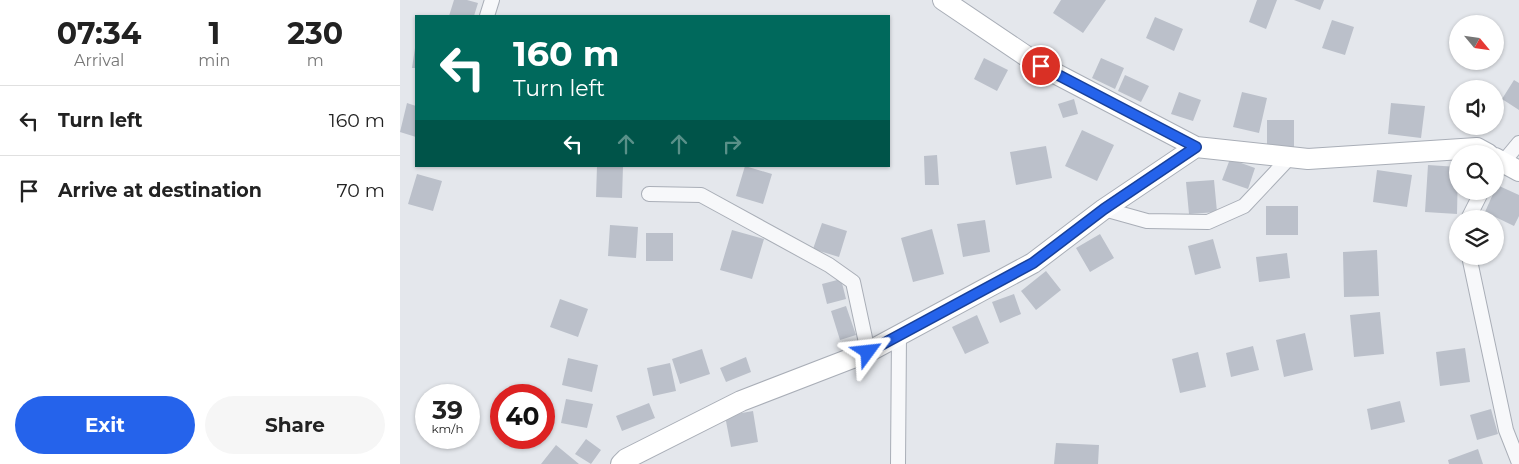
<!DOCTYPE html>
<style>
:root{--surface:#fff;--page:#f6f6f6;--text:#222;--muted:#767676;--line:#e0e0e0;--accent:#2563eb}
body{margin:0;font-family:Montserrat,sans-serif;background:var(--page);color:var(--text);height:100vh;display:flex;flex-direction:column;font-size:19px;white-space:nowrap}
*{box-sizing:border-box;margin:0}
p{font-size:16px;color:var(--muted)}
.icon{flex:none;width:28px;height:28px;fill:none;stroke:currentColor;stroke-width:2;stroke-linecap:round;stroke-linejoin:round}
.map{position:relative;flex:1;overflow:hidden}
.details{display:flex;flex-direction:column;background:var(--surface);width:400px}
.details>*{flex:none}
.top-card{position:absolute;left:15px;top:15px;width:475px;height:152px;border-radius:0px;box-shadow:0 1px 4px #0004;background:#00695c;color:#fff;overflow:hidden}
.needle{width:32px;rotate:119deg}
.tools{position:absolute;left:1049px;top:15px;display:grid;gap:10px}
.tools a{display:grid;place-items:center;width:55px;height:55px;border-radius:50%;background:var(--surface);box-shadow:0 1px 4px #0004;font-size:25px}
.speed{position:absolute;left:15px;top:384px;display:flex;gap:10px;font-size:25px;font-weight:700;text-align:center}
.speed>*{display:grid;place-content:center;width:65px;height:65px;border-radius:50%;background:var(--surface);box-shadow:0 1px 4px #0004;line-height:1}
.speed small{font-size:12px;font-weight:400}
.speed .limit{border:8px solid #d22;background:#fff;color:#111}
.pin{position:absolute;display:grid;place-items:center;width:42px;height:42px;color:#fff;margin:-21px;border:2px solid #fff;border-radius:50%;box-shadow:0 1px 5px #0007}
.me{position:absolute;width:55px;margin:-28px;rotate:60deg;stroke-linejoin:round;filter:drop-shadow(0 0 4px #0008)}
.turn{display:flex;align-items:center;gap:18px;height:105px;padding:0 15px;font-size:22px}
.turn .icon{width:65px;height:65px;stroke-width:2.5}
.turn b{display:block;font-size:35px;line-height:42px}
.lanes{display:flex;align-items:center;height:48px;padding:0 15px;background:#0003;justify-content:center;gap:25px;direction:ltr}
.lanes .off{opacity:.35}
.eta{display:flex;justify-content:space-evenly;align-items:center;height:85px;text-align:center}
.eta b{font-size:30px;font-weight:700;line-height:35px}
.primary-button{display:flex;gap:10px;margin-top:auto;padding:10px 15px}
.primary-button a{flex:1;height:58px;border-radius:30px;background:var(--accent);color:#fff;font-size:20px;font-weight:700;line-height:58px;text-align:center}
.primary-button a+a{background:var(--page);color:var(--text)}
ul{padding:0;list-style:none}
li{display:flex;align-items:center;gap:15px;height:70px;padding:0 15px;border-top:1px solid var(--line)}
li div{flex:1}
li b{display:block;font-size:19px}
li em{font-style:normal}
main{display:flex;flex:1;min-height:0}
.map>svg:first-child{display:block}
.building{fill:#bbc0ca}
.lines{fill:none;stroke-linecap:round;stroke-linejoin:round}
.street-casing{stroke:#a9aeb7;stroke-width:16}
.secondary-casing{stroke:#a9aeb7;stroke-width:22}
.street{stroke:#f7f8fa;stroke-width:14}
.secondary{stroke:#fff;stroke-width:20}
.route-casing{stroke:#184099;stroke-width:12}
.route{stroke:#2563eb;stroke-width:9}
</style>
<main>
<section class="details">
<div class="eta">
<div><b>07:34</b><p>Arrival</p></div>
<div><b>1</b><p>min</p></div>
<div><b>230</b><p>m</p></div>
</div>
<ul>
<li><svg class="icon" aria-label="left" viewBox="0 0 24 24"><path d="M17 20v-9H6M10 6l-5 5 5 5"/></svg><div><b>Turn left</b></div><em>160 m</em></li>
<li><svg class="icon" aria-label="arrive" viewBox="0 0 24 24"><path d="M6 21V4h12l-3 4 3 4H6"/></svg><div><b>Arrive at destination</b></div><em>70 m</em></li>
</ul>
<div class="primary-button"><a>Exit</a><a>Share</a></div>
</section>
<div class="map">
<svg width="1119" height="464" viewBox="0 0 1119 464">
<rect width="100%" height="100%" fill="#e4e7ec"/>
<path class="building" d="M54,0H67L78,3L74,16H49Z
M661,0H706L683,33L653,13Z
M857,0H877L866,29L849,22Z
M894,0H924L920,10Z
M755,17L783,29L774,51L746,38Z
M932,20L954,27L945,55L922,48Z
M15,48H16V68H12Z
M584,58L608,70L597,91L574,79Z
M701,58L724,68L715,89L692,78Z
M725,75L749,86L741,102L718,91Z
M1114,80L1119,83V110L1102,99Z
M779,92L801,100L793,121L771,114Z
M842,92L867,98L859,133L833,127Z
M674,99L678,114L663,118L658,104Z
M7,103L16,106V137L0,132Z
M991,103L1025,106L1021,138L988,134Z
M867,120H894V148H867Z
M682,130L714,145L697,181L665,166Z
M646,146L652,178L616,185L610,152Z
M537,155L539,185H525L524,156Z
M830,159L855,168L848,189L822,180Z
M1028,165L1058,167L1057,214L1025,212Z
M197,166H223L222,198L196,197Z
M345,166L372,174L363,204L336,196Z
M977,170L1012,175L1007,207L973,202Z
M17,174L42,181L33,211L8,204Z
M814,180L817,212L789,214L786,182Z
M1097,185L1119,195V216L1114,226L1085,212Z
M866,206H898V235H866Z
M585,220L590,252L563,257L557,224Z
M422,223L447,231L439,257L413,249Z
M210,225L238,227L236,258L208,256Z
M532,229L544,274L513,282L501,238Z
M332,230L364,239L352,279L320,270Z
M246,233H273V261H246Z
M700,234L714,258L690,272L676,248Z
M813,239L821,268L795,275L788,246Z
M977,250L979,296L944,297L943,252Z
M887,253L890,278L859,282L856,257Z
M646,271L661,290L636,310L621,291Z
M441,279L446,299L427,304L422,284Z
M614,294L621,314L600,323L592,302Z
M160,299L188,309L178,337L150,327Z
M446,306L456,335L440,340L431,311Z
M980,312L984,354L954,357L950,315Z
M577,315L589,343L565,354L552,327Z
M905,333L913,370L884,377L876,340Z
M853,346L859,370L831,377L826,353Z
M1065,348L1070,382L1040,386L1036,352Z
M302,349L310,374L280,384L272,359Z
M798,352L806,387L780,393L772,359Z
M346,357L351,372L326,382L320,368Z
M168,358L198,365L192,392L162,385Z
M270,363L276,391L253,396L247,368Z
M166,399L193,404L187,428L161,423Z
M1000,401L1005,422L971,430L967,409Z
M249,403L255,418L222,431L216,416Z
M1091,409L1098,434L1077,440L1070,415Z
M353,411L358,442L331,447L325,416Z
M186,439L201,450L191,464L175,454Z
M656,443L699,445L698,464H654Z
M156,445L179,464H141Z
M1078,449L1083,464H1049L1048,460Z"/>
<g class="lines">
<defs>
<path id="street" d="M87,16L92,0
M1095,172L1119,143
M249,194L301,195L429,265L453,282L468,352
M704,209L747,221L808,222L844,206L890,157
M1068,219L1082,191
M1069,256L1106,430L1119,463
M498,464L499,335"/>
<path id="secondary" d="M543,0L641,66L796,147L908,159L1077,148L1088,154
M1095,158L1119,171
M221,464L226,459L341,401L468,352L633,263L704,209L796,147"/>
</defs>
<use href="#street" class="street-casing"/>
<use href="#secondary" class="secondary-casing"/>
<use href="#street" class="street"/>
<use href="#secondary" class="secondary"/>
</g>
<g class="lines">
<defs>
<path id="route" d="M468,352L633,263L704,209L796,147L641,66"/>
</defs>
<use href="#route" class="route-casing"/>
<use href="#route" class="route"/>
</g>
</svg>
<div class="tools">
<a><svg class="needle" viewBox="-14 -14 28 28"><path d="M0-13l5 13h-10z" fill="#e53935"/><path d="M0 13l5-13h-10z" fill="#767676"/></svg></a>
<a><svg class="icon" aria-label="sound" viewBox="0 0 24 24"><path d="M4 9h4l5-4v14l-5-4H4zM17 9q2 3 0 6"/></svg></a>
<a><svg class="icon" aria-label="search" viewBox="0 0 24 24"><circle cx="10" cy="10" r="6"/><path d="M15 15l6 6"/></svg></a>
<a><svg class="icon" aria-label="layers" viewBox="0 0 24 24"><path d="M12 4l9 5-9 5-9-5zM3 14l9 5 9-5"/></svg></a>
</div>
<div class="speed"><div>39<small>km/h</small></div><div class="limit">40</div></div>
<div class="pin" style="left:641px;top:66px;background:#d93025"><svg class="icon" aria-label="arrive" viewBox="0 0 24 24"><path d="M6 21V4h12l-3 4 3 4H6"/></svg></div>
<svg class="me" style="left:468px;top:352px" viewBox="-20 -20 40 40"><path d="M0-17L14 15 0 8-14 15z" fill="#2563eb" stroke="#fff" stroke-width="4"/></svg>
<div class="top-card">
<div class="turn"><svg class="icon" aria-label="left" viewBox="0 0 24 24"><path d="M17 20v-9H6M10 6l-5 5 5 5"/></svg><div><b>160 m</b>Turn left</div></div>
<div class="lanes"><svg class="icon" aria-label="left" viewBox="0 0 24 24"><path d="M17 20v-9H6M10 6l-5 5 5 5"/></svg><svg class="icon off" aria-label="ahead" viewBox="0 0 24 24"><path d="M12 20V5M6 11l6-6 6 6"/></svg><svg class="icon off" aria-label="ahead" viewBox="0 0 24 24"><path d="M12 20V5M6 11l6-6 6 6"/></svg><svg class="icon off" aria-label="right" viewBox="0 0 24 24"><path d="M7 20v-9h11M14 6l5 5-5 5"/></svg></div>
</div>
</div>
</main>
